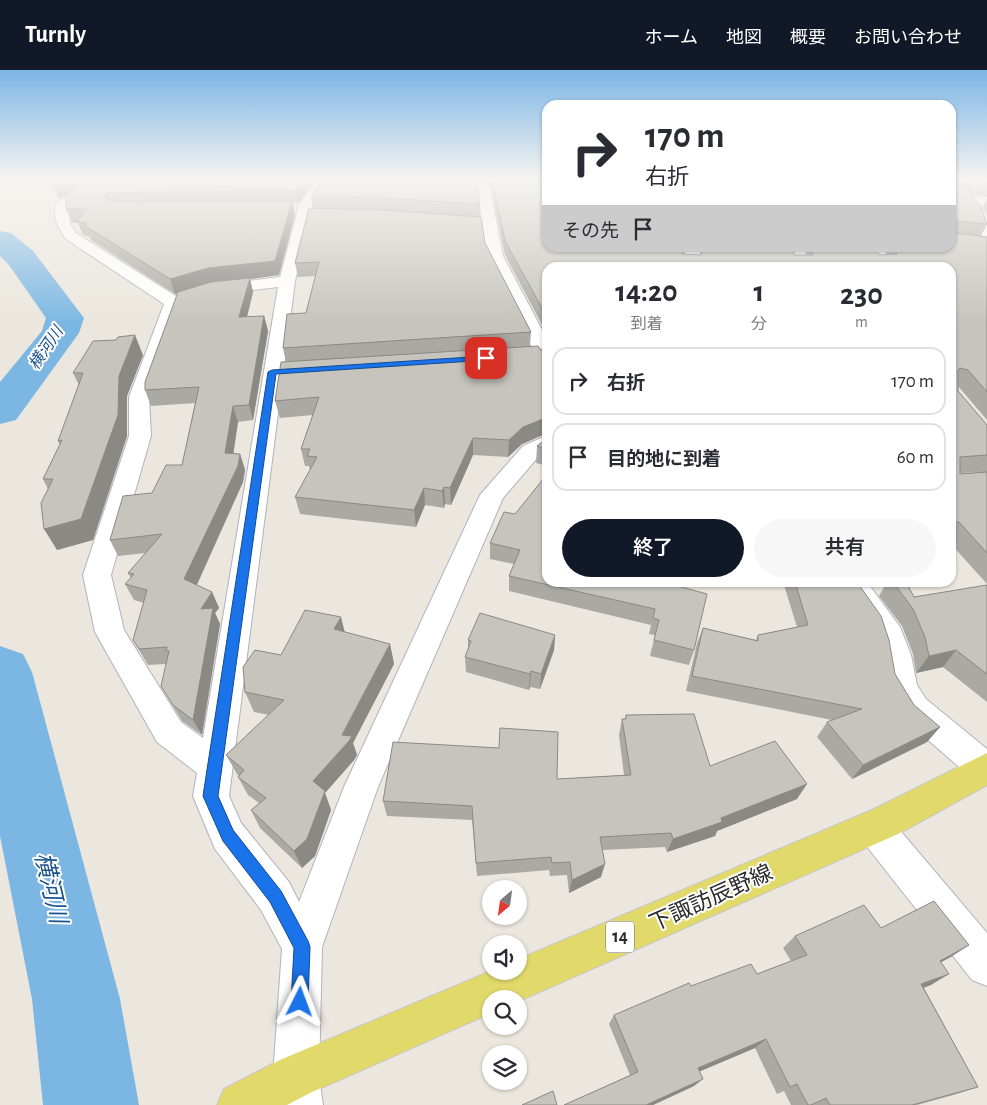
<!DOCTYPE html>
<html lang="ja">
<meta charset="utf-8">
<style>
:root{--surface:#fff;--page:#f7f7f7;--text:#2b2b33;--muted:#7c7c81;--line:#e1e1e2;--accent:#111827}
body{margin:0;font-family:"Alegreya Sans","Noto Sans JP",sans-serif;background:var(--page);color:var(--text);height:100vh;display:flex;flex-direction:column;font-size:19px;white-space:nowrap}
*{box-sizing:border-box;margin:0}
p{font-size:16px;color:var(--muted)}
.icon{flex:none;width:28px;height:28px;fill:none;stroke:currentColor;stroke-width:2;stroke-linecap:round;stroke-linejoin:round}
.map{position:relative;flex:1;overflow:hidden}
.sheet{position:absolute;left:542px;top:192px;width:414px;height:325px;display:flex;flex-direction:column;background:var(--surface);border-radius:15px;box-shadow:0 1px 4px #0004}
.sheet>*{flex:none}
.guide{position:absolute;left:542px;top:30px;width:414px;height:152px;border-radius:15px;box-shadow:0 1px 4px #0004;background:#fff;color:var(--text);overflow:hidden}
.needle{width:32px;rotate:209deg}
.controls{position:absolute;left:482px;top:810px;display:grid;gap:10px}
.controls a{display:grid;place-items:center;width:45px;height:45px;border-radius:50%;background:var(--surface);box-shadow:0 1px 4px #0004;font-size:25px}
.pin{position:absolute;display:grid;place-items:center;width:42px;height:42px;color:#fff;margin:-21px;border-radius:10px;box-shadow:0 2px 8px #0006}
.me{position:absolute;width:55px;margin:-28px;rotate:3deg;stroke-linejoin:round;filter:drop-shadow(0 0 4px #0008)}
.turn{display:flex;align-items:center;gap:18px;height:105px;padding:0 20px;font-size:22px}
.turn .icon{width:65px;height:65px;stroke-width:2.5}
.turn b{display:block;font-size:35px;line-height:42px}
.then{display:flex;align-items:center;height:48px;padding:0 20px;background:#0003;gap:10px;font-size:19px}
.eta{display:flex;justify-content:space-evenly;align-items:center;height:85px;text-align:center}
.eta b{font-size:30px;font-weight:600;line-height:35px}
.primary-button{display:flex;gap:10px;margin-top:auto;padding:10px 20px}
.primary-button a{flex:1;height:58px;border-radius:30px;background:var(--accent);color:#fff;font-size:20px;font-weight:600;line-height:58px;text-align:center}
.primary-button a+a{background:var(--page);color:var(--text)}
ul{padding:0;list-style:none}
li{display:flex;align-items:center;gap:15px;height:68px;margin:0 10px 8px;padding:0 10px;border:2px solid var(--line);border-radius:15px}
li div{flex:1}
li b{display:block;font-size:19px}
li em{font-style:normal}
header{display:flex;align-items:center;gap:30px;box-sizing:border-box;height:70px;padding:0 25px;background:var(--accent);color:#fff}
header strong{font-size:24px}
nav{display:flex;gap:28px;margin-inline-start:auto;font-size:18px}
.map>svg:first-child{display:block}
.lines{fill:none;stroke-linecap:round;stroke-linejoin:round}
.river{fill:#7bb7e2;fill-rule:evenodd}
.minor-casing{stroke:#b1b2bc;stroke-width:2}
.major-casing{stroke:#c8c8c8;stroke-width:2}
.minor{fill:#fff;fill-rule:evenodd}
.major{fill:#e2d96b;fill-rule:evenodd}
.wall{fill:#aaa9a3}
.shaded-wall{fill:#8b8984}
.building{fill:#c6c4bd;stroke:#8b8984}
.route{fill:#1a73e8;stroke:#114b97}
.labels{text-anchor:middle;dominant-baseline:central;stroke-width:4;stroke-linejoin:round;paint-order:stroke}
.far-water-label{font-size:16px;font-style:italic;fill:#1b548d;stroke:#fff}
.shield{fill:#fff;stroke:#6a6a6a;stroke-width:1}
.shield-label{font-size:18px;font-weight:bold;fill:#2a2a2a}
.near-street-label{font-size:22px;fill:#2a2a2a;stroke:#fff}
.near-water-label{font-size:24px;font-style:italic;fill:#1b548d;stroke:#fff}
</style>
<header>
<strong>Turnly</strong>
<nav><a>ホーム</a><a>地図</a><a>概要</a><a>お問い合わせ</a></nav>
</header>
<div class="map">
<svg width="987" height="1035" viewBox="0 0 987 1035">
<rect width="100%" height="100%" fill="#ebe7de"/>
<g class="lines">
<path class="river" d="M0,161L11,163L33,181L84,248L79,263L16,350L0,354V312L42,261L46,248L9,195L0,186Z
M0,576L23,584L32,602L120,929L139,1035H43L32,929L0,766Z"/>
<defs>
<path id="minor" d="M93,109H108L69,137L70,154L76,163L179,228L182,232L149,327L151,366L111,505L124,560L181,652L203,668L278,217L215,225L209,224L207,220L209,216L215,215L280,207L299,135L319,109H331L313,135L295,211L229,726L241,753L289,812L299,832L344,717L480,425L523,376L548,365V381L539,386L503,428L378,717L322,877L319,1006L323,1035H277L273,1006L282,879L261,840L215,779L193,726L197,703L157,672L95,562L83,505L129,366V327L164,234L66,169C59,159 51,146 57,133Z
M476,109H488L503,186L548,271V296L541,294L538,290L487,186Z
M969,126L987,127V135H979L987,146V169L982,168L976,150L962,130Z
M686,178H701L697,198H681Z
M791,178H805L807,198H791Z
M869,178H884L890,198H874Z
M838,512H867L900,557L911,585L917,615L926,629L987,679V714L974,710L904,649L886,618L881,585L873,561Z
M874,740L887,745L987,863V916L972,910L861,769L856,757L861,745Z"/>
<path id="major" d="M987,683V715L898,764L519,931V929H491V943L312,1022L287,1035H217L224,1019L280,990L491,901H519V889L872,740Z"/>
</defs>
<use href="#minor" class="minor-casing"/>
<use href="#major" class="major-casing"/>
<use href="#minor" class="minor"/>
<use href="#major" class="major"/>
</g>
<path class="wall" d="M49,109H317L298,133H292L295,145L279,205L250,209L253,222L247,247L264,246L268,261L253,350L238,352L233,384H240L245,400L243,412L197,515L212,522L219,538L215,543L220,554L202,665L182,651L161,616L166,594L148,595L133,570L144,533L134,530L125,514L131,508L128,503L146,483L118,486L110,470L152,423L182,395L195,333L151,336L145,320L177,223L175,224L91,170L90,167L83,165L78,153H72L66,139V125L59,129Z
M323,109L480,134V147L485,173L531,262L530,276L548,281V363L522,374L508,387L473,385L451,435L445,434L444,438L425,435L416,457L300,444L295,427L310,400L309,396H305L301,379L313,345L280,348L275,331L286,292L283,278L306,243L315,206L298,207L295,193L313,138L311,126Z
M489,109H548V178H685L683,185H807L806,178H877L879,185H887L885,178H951V109H987V126L971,124L987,154L981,166L987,167V350L958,316V321L987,355V402L960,403V404L987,402V514L951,474V198H548V266L505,185Z
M987,128V143L983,137Z
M143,285L127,326V366L93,470L57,480L48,419L43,409L60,375L58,371L79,315L73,303Z
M548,367V396L536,393L537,376Z
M515,444L548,512H651L694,580L689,595L650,586L655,565L649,564L651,555L509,521V506L514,494L490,489V473Z
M783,512H857L895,604L914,635L940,657L927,672L852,709L817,667L827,652L832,650L686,621L697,573L703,558L756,570L758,565L797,557Z
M887,512H906L914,527L987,515V632L943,597L916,603L913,584L902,556L879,526Z
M344,562L390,574L394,594L353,673L357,685L354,690L325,723L331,740L315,786L302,798L260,758L251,740L259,733L248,725L238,707L239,706L237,704L226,685L269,645L254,642L245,622L281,585Z
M555,565L554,580L540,619L530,617L529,620L466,602L465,587L468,579V570Z
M626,645L710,696L797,729L717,761L715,766L667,782L665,777L603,780L601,807L569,823L567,805L550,806L549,800L477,806L472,750L387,746L383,731L557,709L624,705L619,665L622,649H625Z
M881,858L969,875L941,892L931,915L924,918L978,1017L957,1024L917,1035H791L784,1021L777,1024L755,978L700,1001L694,1016L653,1035H564L630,1005L609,954L614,945L691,916L757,904L791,891L783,878L795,866Z"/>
<path class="shaded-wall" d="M19,109H41L20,112Z
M65,109H90L59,129L54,116Z
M305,109H317L298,133L296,120Z
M975,111L969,124L961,128L967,115Z
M107,123L111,136L104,127Z
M292,131L295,145L279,205L250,209L253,222L243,262L213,213L175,224L170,209Z
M264,246L268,261L253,350L249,335Z
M135,265L143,285L127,326V366L93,470L57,480L44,459L119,306Z
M233,336L238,352L231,400L225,383Z
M548,347L547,363L522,374L508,387L509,370L523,357Z
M473,368V385L451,435L450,418Z
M240,384L245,400L243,412L192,525L184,509Z
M444,417L445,434L444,438L442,421Z
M424,418L425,435L416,457L414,440Z
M212,522L219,538L215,543L220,554L202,665L193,650L201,539Z
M341,547L346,567L334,559Z
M555,565L554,580L540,619L541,604Z
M390,574L394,594L353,673L357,685L354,690L325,723L331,740L315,786L302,798L294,781L313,711L342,665Z
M956,580L943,597L916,603L929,586Z
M531,601L530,617L529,620L530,604Z
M940,657L927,672L852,709L863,695Z
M807,714L797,729L717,761L715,766L667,782L673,769L721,748Z
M605,794L601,807L569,823L572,810Z
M969,875L951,887L922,902L940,891Z
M949,904L931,915L904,924L921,914Z
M766,969L755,978L689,1006L698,998Z
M703,1009L694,1016L653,1035H646Z"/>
<path class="building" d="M50,109H65L54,116Z
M89,109H305L296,120L107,123L104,127L113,132L292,131L275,191L208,198L170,209L85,156L87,154L77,151L87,139H66V125Z
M323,109H476L480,134L383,128L311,126Z
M492,109H548V178H684L682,184L701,185L703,178H794V185H813L812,178H877L879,185L897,184L895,178H951V109H987V112L975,111L967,115L966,118L981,137L987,154L958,151L955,153L956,163L987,167V322L968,300L960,298L958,300V321L987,355V385L960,387V404L987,402V483L959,452L951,453V198H548V249L505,171Z
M309,138L382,140L481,147L485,173L531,262L283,278L287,244L306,243L319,192L295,193Z
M250,208L239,247L264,246L249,335L233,336L225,383L240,384L238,396L184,509L212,522L201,539L213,538L193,650L173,635L161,616L169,581H166L167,577L139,579L133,570L147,520L125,514L134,504L128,503L162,464L110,470L123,426L152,423L166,395H182L199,317L145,320V312L178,222L211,212Z
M135,265L119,306L118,345L81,449L44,459L41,433L53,409H43L62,370L58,371L83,303H73L93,271L116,270L118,267Z
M538,276L541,280L548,281V347L523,357L509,370L473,368L450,418L444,417L442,421L424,418L414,440L295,427L317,387L307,386L310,379H301L319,327L275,331L281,292Z
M548,367V379L537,376Z
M548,403V512H651L666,516L667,513L707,524L694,580L654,570L659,550L653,548L655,539L509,506L520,480L490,473L504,442L515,444Z
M795,512H857L881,546L889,570L895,604L914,635L940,657L863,695L827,652L862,639L692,606L703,558L758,571V565L808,555Z
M893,512H906L914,527L987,515V604L956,580L929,586L925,567L913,539Z
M305,540L341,547L334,559L390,574L342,665L352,666L349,671L313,711L325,721L307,769L294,781L251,740L266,728L238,707L244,700L226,685L284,630L245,622L243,597L255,580L281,585Z
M480,543L555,565L541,604L531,601L530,604L465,587L471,571L468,570Z
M694,644L710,696L775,671L807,714L721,748L722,752L673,769L671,763L600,767L605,794L572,810L570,792L552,793L551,787L476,793L472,736L383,731L393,672L499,678L500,658L558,662L557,709L631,705L622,649H626V645Z
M934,831L969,875L940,891L949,904L921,914L978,1017L912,1035H830L826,1028L811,1035H808L797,1014L790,1017L766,969L698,998L703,1009L646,1035H564L638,1002L614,945L689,913L691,916L751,894L757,904L807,885L795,866L864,835L881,858Z
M553,1021L557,1035H522Z"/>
<linearGradient id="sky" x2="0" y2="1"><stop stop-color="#7cb5e6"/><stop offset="0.43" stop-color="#f6f4f0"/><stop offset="1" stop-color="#f6f4f0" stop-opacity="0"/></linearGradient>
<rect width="987" height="254" fill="url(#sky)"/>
<path class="route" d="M486,286L490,288L488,290L276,304L218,726L233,760L281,821L308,871L310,877L308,932L306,939L300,941L293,939L291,932L294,878L270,832L223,771L203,726L268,302L272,300Z"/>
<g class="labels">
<g class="far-water-label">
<text transform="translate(46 278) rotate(-56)">横河川</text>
</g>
<rect class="shield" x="606" y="851.5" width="28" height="31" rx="4"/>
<g class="shield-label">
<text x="620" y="867">14</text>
</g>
<g class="near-street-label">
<text transform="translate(711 828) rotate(-24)">下諏訪辰野線</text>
</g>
<g class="near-water-label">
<text transform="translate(50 818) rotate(77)">横河川</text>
</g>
</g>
</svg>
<div class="controls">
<a><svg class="needle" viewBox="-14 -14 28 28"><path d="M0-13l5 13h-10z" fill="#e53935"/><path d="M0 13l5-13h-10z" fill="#7c7c81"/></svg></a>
<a><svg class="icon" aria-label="sound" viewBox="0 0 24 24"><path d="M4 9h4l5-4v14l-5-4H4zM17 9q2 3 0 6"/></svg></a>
<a><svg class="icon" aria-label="search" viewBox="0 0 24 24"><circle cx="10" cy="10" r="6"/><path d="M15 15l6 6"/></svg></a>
<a><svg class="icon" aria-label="layers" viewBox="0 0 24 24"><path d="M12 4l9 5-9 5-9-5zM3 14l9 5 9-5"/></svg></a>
</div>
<div class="pin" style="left:486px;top:288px;background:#d93025"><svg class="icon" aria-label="arrive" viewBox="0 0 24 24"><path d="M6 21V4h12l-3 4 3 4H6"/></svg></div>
<svg class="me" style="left:300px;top:932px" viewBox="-20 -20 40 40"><path d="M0-17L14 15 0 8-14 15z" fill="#1a73e8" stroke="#fff" stroke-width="4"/></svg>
<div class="guide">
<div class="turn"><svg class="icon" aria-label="right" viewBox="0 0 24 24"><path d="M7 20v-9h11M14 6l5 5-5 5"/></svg><div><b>170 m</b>右折</div></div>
<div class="then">その先<svg class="icon" aria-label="arrive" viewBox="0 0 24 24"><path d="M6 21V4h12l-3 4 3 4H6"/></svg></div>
</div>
<section class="sheet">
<div class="eta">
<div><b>14:20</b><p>到着</p></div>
<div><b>1</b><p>分</p></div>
<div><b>230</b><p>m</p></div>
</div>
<ul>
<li><svg class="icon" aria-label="right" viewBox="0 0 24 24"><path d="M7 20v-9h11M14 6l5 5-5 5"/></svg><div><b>右折</b></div><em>170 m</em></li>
<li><svg class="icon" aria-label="arrive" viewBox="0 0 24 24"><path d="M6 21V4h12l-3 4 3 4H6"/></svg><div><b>目的地に到着</b></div><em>60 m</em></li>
</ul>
<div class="primary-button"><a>終了</a><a>共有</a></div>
</section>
</div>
